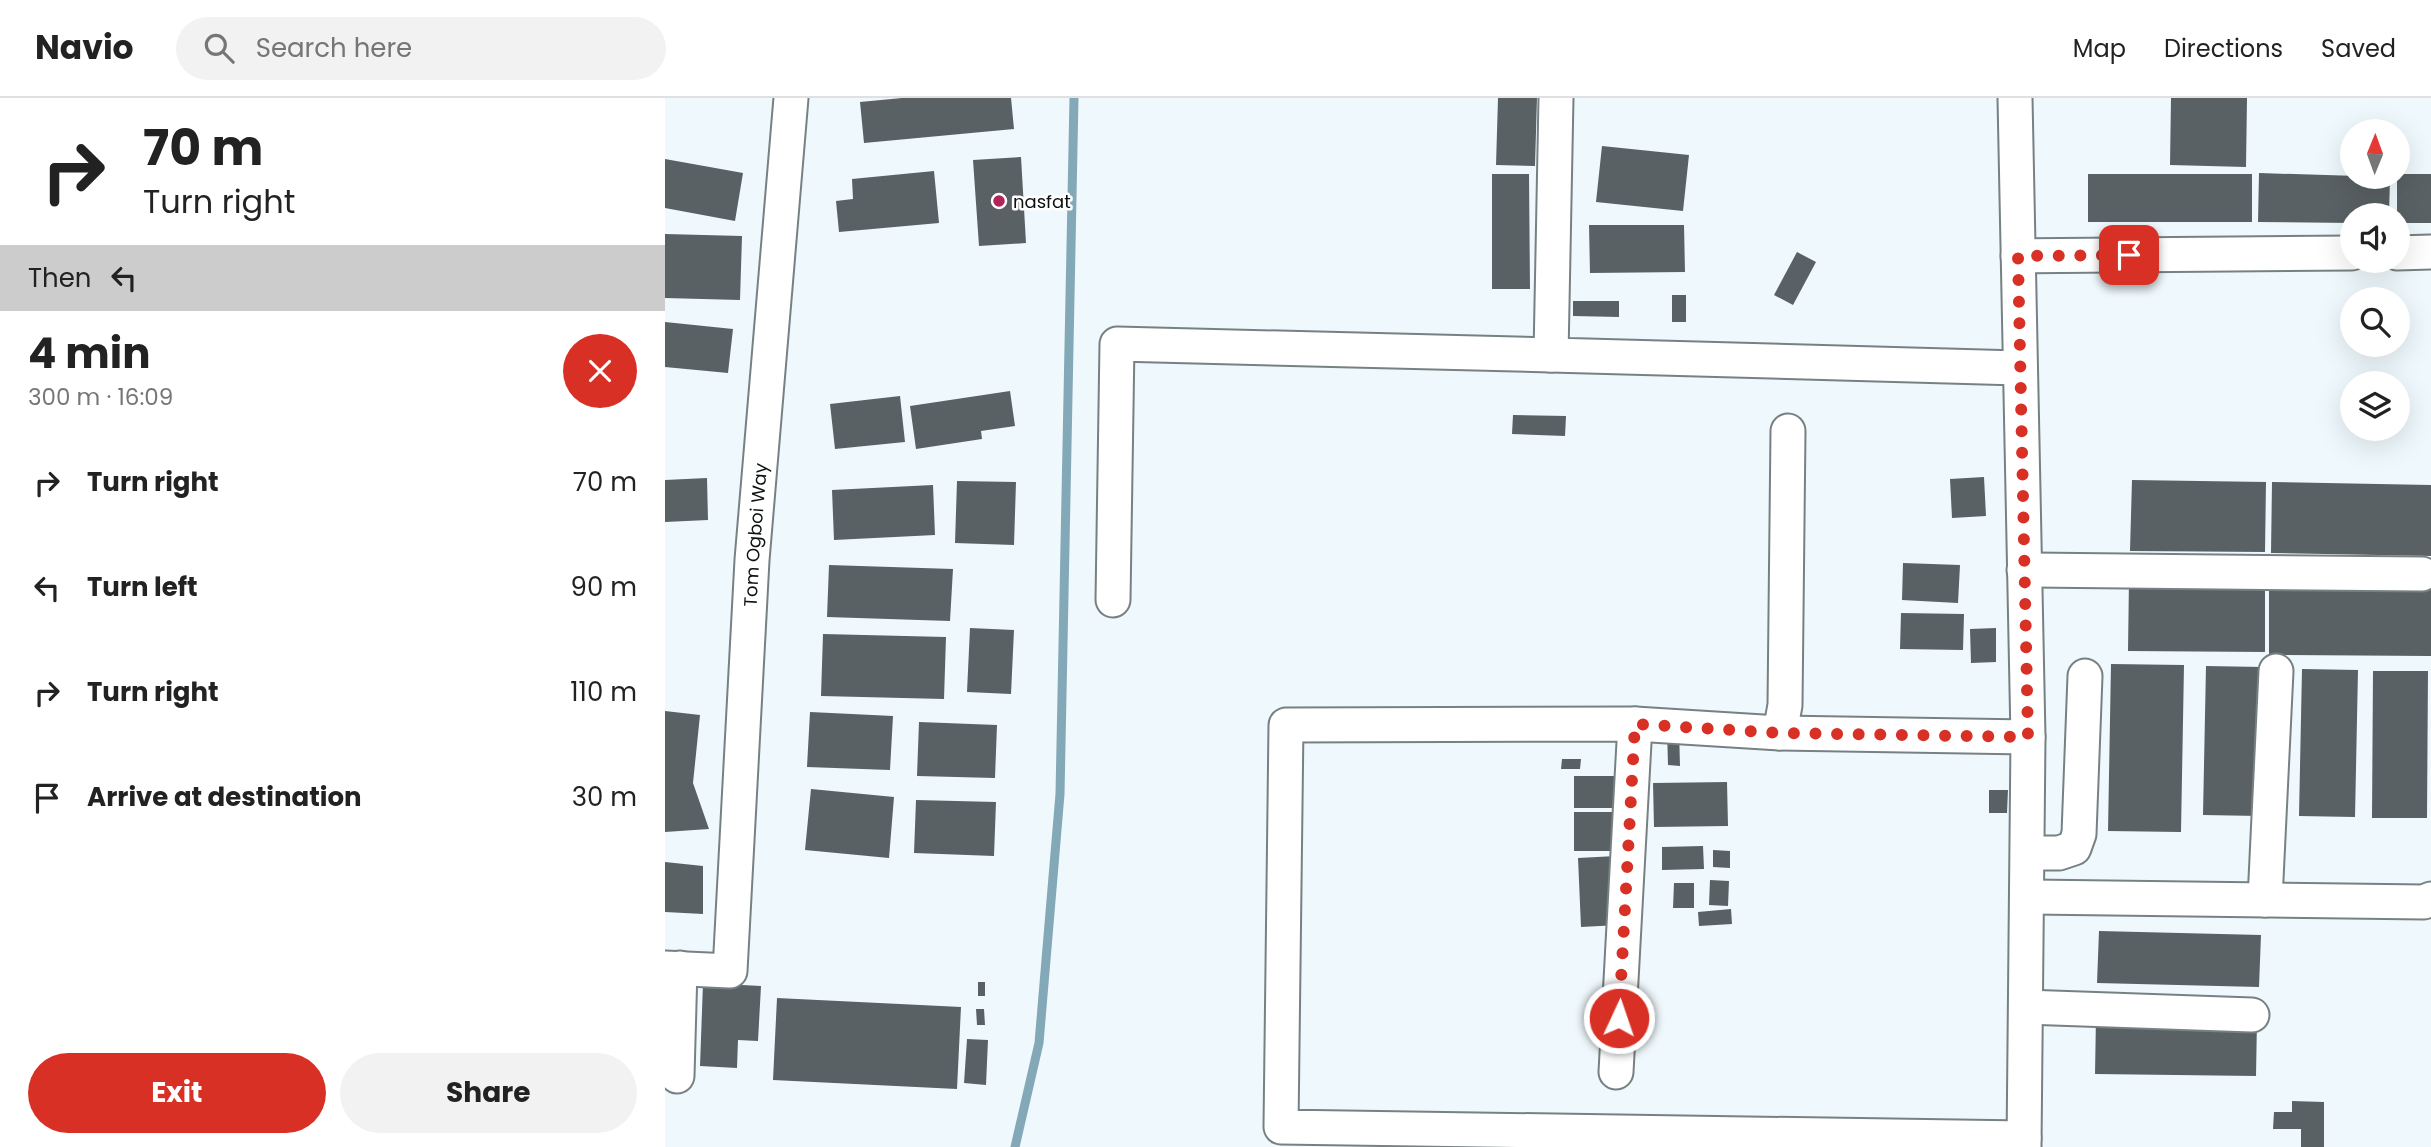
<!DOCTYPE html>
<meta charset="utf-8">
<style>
:root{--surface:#fff;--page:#f2f2f2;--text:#222;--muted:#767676;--line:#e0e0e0;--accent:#d93025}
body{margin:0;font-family:Poppins,sans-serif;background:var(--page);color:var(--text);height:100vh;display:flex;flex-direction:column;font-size:26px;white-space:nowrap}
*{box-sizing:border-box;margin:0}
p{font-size:23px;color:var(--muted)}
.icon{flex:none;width:38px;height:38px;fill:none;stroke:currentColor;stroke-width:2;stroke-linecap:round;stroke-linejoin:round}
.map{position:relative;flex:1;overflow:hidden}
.side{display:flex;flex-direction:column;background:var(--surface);width:665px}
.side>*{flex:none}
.guide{background:#fff;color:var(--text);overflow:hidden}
.needle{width:46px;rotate:1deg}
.fabs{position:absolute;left:1675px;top:21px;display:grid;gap:14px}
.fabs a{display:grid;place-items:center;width:70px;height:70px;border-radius:50%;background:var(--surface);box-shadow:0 7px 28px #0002;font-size:35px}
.pin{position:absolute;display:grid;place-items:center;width:60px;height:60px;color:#fff;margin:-30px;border-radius:14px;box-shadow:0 4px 10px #0006}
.me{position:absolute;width:77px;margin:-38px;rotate:3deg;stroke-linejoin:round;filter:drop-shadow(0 0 5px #0008)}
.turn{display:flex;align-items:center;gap:24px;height:147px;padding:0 28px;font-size:32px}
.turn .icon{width:91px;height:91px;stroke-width:2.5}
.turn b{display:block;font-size:49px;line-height:60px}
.then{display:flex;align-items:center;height:66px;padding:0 28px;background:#0003;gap:14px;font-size:26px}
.round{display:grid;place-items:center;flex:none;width:74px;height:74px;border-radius:37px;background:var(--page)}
.overview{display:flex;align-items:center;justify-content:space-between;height:119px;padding:0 28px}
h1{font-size:42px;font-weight:700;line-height:52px}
.action{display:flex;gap:14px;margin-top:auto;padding:14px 28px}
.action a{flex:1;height:80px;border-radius:42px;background:var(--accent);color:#fff;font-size:28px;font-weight:700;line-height:80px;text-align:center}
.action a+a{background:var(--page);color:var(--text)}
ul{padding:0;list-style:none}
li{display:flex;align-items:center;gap:21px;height:105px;padding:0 28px}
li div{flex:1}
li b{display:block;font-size:26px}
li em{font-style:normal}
header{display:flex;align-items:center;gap:42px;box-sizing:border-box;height:98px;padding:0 35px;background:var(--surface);border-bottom:2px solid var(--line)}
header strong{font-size:33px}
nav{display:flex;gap:38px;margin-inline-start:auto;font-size:24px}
.search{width:490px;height:63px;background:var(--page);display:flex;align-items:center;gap:18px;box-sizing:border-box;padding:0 24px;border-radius:38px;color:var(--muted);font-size:26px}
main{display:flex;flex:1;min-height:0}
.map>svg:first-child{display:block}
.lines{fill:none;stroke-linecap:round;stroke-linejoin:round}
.stream{stroke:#83a8b7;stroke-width:9}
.building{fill:#596164}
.minor-casing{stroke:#778083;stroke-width:37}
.minor{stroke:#fff;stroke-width:33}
.route{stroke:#d93025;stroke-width:12;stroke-dasharray:0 21.6}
.poi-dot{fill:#b22459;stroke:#fff;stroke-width:2.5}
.labels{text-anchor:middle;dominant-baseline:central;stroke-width:5;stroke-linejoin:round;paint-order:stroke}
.poi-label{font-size:18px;fill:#0d1011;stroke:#fff;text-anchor:start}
.street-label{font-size:18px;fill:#0d1011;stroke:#fff}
</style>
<header>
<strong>Navio</strong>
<div class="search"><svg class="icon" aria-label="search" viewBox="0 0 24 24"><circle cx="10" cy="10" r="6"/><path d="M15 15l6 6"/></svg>Search here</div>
<nav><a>Map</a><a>Directions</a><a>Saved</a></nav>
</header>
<main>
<section class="side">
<div class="guide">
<div class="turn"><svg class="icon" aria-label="right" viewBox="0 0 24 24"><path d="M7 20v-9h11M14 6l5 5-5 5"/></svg><div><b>70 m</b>Turn right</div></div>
<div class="then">Then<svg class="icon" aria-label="left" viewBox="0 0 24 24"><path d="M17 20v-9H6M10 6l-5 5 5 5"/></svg></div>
</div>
<div class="overview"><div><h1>4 min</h1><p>300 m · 16:09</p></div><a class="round" style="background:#d93025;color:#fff"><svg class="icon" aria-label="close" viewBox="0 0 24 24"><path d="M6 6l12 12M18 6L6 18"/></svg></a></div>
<ul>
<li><svg class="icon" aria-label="right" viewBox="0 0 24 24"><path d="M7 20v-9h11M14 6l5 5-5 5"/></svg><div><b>Turn right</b></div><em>70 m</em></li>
<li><svg class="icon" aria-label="left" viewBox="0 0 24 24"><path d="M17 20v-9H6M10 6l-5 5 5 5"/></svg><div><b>Turn left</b></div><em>90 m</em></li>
<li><svg class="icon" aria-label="right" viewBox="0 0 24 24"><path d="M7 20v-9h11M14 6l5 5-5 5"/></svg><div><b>Turn right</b></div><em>110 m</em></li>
<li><svg class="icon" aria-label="arrive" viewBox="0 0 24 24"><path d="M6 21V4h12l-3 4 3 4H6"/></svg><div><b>Arrive at destination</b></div><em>30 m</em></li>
</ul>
<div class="action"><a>Exit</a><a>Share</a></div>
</section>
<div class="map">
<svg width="1766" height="1049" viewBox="0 0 1766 1049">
<rect width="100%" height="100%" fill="#eff8fc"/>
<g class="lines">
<path class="stream" d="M350,1049L374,945L395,696L409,0"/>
</g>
<path class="building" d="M237,0H346L349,31L199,45L195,4Z
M833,0H872L870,68L831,67Z
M1506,0H1582L1581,69L1505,67Z
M937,48L1024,57L1018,113L931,104Z
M356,59L361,145L314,148L308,62Z
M0,61L78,75L70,123L0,110Z
M269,73L274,125L174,134L171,103L188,101L187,81Z
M1594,75L1725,79L1724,117H1687V125L1593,124Z
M827,76H864L865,191H827Z
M1423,76H1587V124H1423Z
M1732,76H1766V125H1732Z
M924,127H1019L1020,174L925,175Z
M0,136L77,138L75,202L0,200Z
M1132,154L1151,164L1128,207L1109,197Z
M1007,197H1021V224H1007Z
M908,203H954V219L908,218Z
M0,224L68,231L63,275L0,269Z
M345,293L350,328L316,333L317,341L251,351L245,308Z
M235,298L240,344L170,351L165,306Z
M848,317L901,318L900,338L847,336Z
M1319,379L1321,418L1287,420L1285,381Z
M42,380L43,422L0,424V382Z
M1467,382L1601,384L1600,454L1465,453Z
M292,383L351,384L349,447L290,445Z
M1607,384L1766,387V458L1606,455Z
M268,387L270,437L169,442L167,392Z
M1238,465L1295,467L1293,505L1237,502Z
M164,467L288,471L285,523L162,519Z
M1464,481L1600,482V554L1463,553Z
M1604,486L1766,487V558L1604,557Z
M1236,515L1299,516L1298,552L1235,551Z
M305,530L349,532L346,596L302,594Z
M1331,530V564L1306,565L1305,531Z
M158,536L281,539L279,601L156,598Z
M1446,566L1519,567L1516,734L1443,733Z
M1541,568L1598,569L1595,718L1538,717Z
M1637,571L1693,572L1690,719L1634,718Z
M1708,573H1763L1762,720H1707Z
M0,613L35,617L28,685L44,731L0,734Z
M145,614L228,618L225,672L142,669Z
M254,624L332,627L330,680L252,678Z
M1002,631H1014L1015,668L1003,667Z
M897,661H916L915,671H896Z
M909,678H949V710H909Z
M1062,684L1063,728L989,729L988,685Z
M146,691L229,699L224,760L140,752Z
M1324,692H1343L1342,715H1324Z
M251,702L331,704L329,758L249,755Z
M909,714H957V753H909Z
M1038,748L1039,771L997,772V749Z
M1048,752L1065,753V770L1048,769Z
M951,758L954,827L916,829L913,760Z
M0,764L38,768V816L0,814Z
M1045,782L1064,783L1063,808L1044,807Z
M1009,785H1029V810H1008Z
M1066,811L1067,826L1034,828L1033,814Z
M1434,833L1596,837L1594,889L1432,885Z
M313,884H320V898H313Z
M38,885L96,888L93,943L73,942L72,970L35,968Z
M112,900L296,909L292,991L108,982Z
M311,911H319L320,927H312Z
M1431,919L1592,921L1591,978L1430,976Z
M302,941L323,942L321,987L299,985Z
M1627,1003L1659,1004V1049H1636V1031H1608L1609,1014H1627Z"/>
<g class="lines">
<defs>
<g id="minor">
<path d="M891,0L886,257L1354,270"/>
<path d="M1350,0L1363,639L1359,1049"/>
<path d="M1732,155L1766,154"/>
<path d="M1353,158L1687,155"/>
<path d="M1359,472L1757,476"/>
<path d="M448,502L452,246L886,257"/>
<path d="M1115,635L1120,607L1123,333"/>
<path d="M1364,755H1394L1409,750L1414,736L1420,578"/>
<path d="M1362,799L1759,804L1766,801"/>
<path d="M1600,802L1611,573"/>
<path id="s1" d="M0,870L65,873L87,462L126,0"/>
<path d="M1361,909L1587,917"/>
<path d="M951,974L970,626"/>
<path d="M12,978L15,870"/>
<path d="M1359,1040L616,1029L621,627L970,626L1115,635L1363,639"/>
</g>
</defs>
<use href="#minor" class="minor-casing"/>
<use href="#minor" class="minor"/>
</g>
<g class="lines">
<path class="route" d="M954,920L970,626L1115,635L1363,639L1353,158L1464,157"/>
</g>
<circle class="poi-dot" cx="334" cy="103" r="7"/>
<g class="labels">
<g class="poi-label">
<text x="348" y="103">nasfat</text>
</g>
<g class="street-label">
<text stroke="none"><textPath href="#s1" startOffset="502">Tom Ogboi Way</textPath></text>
</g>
</g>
</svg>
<div class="fabs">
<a><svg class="needle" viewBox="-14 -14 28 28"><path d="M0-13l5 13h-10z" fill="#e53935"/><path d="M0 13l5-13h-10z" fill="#767676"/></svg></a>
<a><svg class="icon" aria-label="sound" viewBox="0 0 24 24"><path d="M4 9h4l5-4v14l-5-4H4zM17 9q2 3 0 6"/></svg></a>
<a><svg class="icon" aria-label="search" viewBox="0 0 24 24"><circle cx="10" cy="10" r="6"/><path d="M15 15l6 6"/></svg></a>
<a><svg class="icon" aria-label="layers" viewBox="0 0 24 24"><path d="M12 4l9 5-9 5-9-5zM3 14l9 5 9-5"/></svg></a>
</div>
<div class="pin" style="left:1464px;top:157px;background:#d93025"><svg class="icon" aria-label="arrive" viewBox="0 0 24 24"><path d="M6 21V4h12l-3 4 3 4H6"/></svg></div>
<svg class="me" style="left:954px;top:920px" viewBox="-20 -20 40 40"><circle r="17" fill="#d93025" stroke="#fff" stroke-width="3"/><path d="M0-11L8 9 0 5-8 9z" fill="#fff"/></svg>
</div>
</main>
